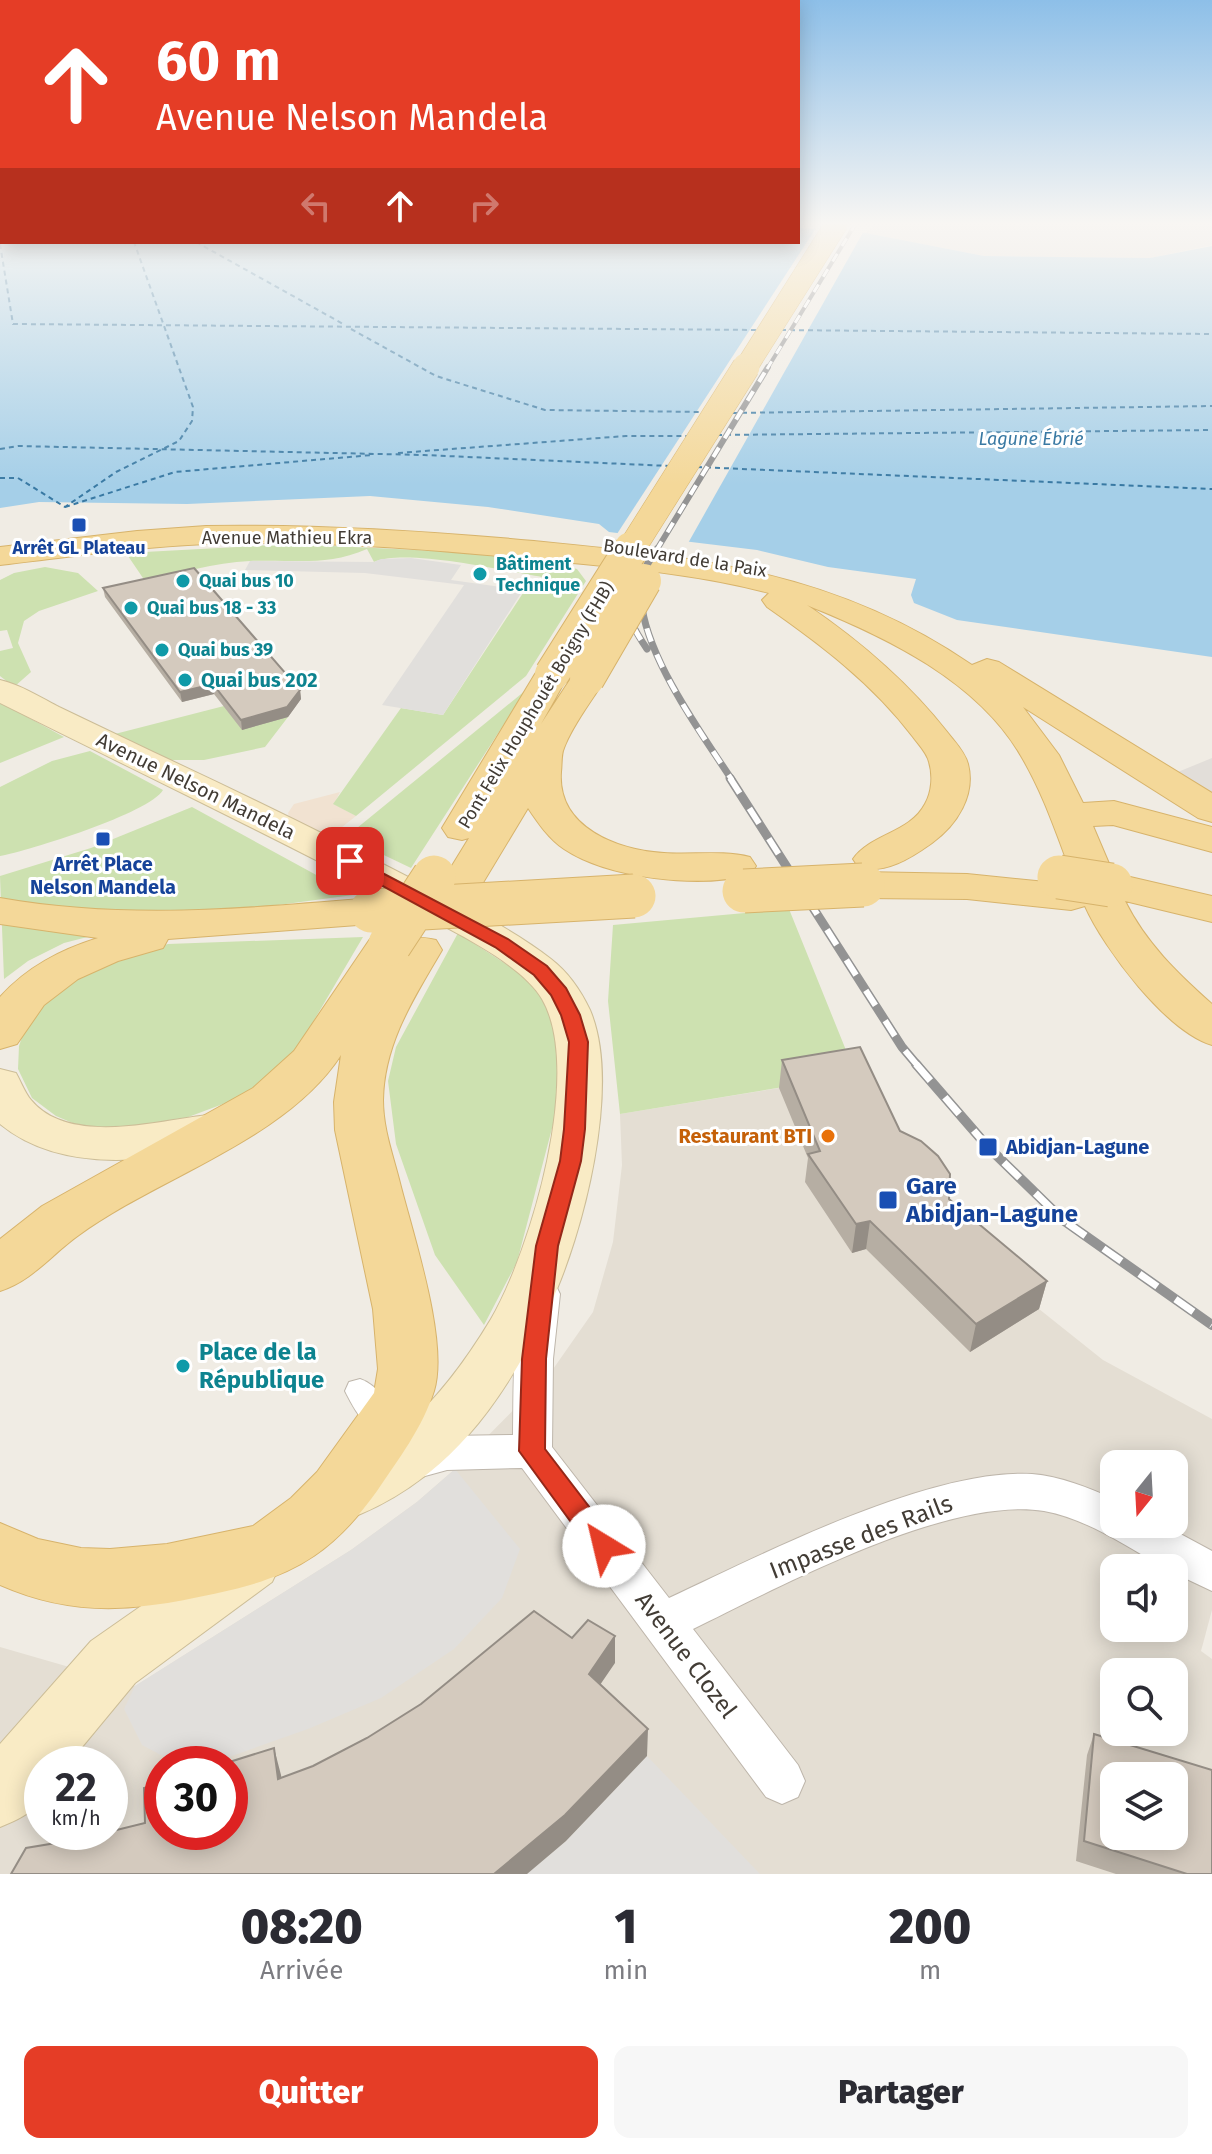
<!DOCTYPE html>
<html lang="fr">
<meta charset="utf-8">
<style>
:root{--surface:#fff;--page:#f7f7f7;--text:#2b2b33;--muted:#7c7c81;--accent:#e53d26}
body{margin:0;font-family:"Fira Sans",sans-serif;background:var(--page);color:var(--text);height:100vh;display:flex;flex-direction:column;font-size:30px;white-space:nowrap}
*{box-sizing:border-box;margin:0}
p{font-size:26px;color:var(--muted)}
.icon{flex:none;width:44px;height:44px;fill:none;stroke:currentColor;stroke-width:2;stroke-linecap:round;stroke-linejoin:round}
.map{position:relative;height:1874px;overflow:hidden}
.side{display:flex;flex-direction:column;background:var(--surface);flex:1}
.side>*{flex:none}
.top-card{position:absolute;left:0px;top:0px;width:800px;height:244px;box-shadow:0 4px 20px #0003;background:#e53d26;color:#fff;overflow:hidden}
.needle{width:52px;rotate:198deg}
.buttons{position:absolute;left:1100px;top:1450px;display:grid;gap:16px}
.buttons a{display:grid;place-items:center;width:88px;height:88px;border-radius:16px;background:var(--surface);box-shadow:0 4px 20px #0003;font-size:40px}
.speed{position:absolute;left:24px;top:1746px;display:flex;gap:16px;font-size:40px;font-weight:700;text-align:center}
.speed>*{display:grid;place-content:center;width:104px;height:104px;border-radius:50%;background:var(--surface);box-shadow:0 4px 20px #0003;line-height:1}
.speed small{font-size:20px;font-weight:400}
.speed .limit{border:12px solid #d22;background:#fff;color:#111}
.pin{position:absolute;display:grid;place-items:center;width:68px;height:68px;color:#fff;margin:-34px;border-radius:16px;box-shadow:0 4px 12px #0006}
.me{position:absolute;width:88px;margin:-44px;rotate:324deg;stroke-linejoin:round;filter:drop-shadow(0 0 6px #0008)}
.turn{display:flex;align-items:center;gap:28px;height:168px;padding:0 24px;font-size:36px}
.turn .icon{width:104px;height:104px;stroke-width:2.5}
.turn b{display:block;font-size:56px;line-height:68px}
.lanes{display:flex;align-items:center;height:76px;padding:0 24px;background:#0003;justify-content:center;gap:40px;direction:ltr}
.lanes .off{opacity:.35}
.eta{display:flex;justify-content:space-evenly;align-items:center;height:136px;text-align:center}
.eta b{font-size:48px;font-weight:800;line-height:56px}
.action{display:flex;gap:16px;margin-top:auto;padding:16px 24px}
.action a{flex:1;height:92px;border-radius:16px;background:var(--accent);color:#fff;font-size:32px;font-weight:800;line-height:92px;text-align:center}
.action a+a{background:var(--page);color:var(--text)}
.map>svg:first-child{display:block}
.residential{fill:#e4ded3;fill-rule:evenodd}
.commercial{fill:#f1e2d1}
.industrial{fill:#e2ded9}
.green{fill:#cde1b0}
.parking{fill:#e1dfdc}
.water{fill:#a5cfe8}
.pier{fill:#f0ece4}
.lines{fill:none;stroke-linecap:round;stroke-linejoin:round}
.ferry{stroke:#3979a3;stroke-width:2;stroke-dasharray:5 4;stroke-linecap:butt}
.pedestrian-casing{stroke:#beb6ab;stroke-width:2}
.minor-casing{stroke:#beb6ab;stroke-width:2}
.secondary-casing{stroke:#ccbd97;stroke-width:2}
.primary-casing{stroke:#d7b36b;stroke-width:2}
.pedestrian{fill:#fff;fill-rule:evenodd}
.minor{fill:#fff;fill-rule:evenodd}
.secondary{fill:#f9ebc5;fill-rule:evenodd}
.primary{fill:#f4d899;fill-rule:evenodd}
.rail-far4-casing{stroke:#939393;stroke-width:4}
.rail-far3-casing{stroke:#939393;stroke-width:6}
.rail-far2-casing{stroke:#939393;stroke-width:7}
.rail-far1-casing{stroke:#939393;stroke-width:9}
.rail-casing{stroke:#939393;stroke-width:10}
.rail-far4{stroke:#fff;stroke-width:3;stroke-dasharray:9;stroke-linecap:butt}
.rail-far3{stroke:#fff;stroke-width:4;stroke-dasharray:11;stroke-linecap:butt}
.rail-far2{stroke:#fff;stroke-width:5;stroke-dasharray:14;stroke-linecap:butt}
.rail-far1{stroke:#fff;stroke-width:6;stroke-dasharray:18;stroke-linecap:butt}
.rail{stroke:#fff;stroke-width:7;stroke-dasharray:22;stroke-linecap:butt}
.primary-bridge-far3-casing{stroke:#d7b36b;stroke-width:23;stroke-linecap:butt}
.primary-bridge-far2-casing{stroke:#d7b36b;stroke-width:28;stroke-linecap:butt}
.primary-bridge-far1-casing{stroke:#d7b36b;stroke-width:36;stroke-linecap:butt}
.primary-bridge-casing{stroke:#d7b36b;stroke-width:45;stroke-linecap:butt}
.primary-bridge-far3{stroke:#f4d899;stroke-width:22}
.primary-bridge-far2{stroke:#f4d899;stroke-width:27}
.primary-bridge-far1{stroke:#f4d899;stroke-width:34}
.primary-bridge{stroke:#f4d899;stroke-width:43}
.wall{fill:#b6aea3}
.shaded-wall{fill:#948d85}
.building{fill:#d4cabe;stroke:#948d85;stroke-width:2;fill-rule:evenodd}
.route{fill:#e53d26;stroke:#952819;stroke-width:2}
.transit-dot{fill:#1a4fb4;stroke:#fff;stroke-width:3}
.culture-dot{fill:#0f9aa8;stroke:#fff;stroke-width:3}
.food-dot{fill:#e8710a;stroke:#fff;stroke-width:3}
.labels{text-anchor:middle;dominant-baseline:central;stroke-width:6;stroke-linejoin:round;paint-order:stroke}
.far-water-label{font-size:18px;font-style:italic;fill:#3979a3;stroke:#fff}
.far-street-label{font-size:18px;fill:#423c35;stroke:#fff}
.far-transit-label{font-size:18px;font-weight:bold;fill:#164399;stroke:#fff}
.far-culture-label{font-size:18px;font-weight:bold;fill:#0d838f;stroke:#fff;text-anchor:start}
.culture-label{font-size:20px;font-weight:bold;fill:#0d838f;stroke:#fff;text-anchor:start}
.street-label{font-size:20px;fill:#423c35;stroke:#fff}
.transit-label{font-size:20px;font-weight:bold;fill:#164399;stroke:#fff}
.food-label{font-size:20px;font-weight:bold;fill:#c56008;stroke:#fff;text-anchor:end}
.near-transit-label{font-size:24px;font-weight:bold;fill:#164399;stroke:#fff;text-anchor:start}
.near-culture-label{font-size:24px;font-weight:bold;fill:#0d838f;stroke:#fff;text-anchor:start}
.near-street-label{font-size:24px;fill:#423c35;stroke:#fff}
</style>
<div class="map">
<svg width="1212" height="1874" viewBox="0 0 1212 1874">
<rect width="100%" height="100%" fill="#f0ece4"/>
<path class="residential" d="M779,1088L896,1159L1039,1309L1103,1360L1212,1419V1610L1201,1651L1212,1659V1874H0V1647L135,1686L351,1550L417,1502L455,1469L551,1372L593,1312L613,1242L622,1165L620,1114ZM1114,1464H1174V1524H1114ZM1114,1568H1174V1628H1114ZM1114,1672H1174V1732H1114ZM42,1764H110V1832H42ZM162,1764H230V1832H162ZM1114,1776H1174V1836H1114Z"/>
<path class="commercial" d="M340,792L334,804L356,816L328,838L290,820L288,813L294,804Z"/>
<path class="industrial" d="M876,223H1212V245L1150,258L984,256L866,233Z
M1212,758V797L1173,774Z"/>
<path class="green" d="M291,544L479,553L550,562L577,569L586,581L526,676L356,816L333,804L401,708L443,715L525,590L554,594L561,584L540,581L542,577C504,571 406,548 374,562L367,549C325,567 294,559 250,561C214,563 179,573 145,581L126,553Z
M45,567L78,573L98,591L39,611L24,621L18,643L31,672L14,687L0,676V651L13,648L7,630L0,631V580L14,573Z
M526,690L411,868L346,837Z
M0,702L64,737L0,763Z
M224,706L288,717L265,747L204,760H163L111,735Z
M90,751L163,790C150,813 28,851 0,856V787L52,761Z
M192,807L353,895L142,923L64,943L28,961L4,979L0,876L91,848Z
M789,909L856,1075L620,1114L608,1001L613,925Z
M458,933L532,981L560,1016L567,1071L517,1262L484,1325L435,1255L396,1144L388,1081L396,1047Z
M363,937L293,1056L259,1087L231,1101L183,1119L108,1131L82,1127L56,1116L32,1098L18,1069L19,1046L26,1025L61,984L128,955L168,944Z"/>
<path class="parking" d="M411,558L461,565L451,580L523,590L443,715L382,705L464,585L365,573L245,570L250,561L374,562L381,559Z
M455,1469L520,1549L502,1598L454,1649L381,1698L308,1729L226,1758L174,1762L142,1745L124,1709L135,1686L351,1550L417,1502Z
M647,1756L760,1874H527L566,1841Z"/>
<path class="water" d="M0,223L2,242H798V228L866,233L984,256L1150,258L1212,246V657L957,620L914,603L911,595L916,579L828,567L757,550L609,532L599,524L488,507L370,496L187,504L39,502L0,508Z"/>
<path class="pier" d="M818,225L865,229L687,545L615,537Z"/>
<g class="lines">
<path class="ferry" d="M196,242L345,325
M0,244L13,324L759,330
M351,329L436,376L545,410L703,412
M781,330L1212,334
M733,413L1212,406
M717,435L1212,430
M0,449L18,446L424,455L670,466
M398,453L626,436H687
M697,467L1212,489
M0,478H18L65,507L116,472L179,441L192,421L193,407L134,242
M65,507L175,472L372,455"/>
<defs>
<path id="pedestrian" d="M360,1379C378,1385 393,1408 401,1425L397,1434C372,1443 355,1411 345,1391L349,1382Z"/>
<path id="minor" d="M542,1280L555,1284L560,1294L553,1359L552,1447L669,1598C763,1554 930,1468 1032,1474C1060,1476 1089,1488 1114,1499V1524H1162L1212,1551V1591L1174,1573V1568H1165C1127,1547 1088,1519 1044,1511C950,1495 779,1587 693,1629L798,1765L805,1781L798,1797L782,1804L766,1797L522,1468L447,1470L414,1479L400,1474L394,1462L400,1450L447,1436L513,1435C514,1395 511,1318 529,1284Z"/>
<path id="secondary" d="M0,680C21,685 40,697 59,707C90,722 122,737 153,752C241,793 329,836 416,881C462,905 510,927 551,959C568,972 581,991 590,1010C622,1085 583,1236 549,1307C503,1403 446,1484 343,1521L323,1514L314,1496C317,1491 319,1484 322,1479C330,1469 353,1464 365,1457C379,1449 391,1438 404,1428C439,1397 467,1359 491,1319C531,1250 584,1071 542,999C519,959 432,921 391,899C262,831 130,768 0,703Z
M0,1069L16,1073C21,1082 25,1093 31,1100C64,1140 136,1126 180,1119C200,1116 216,1112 235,1117L242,1129L235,1141C162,1162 63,1176 0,1124Z
M251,1536L272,1544L281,1563L272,1582L135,1683L68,1764H42C42,1804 38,1812 0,1827V1744L91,1641L230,1544Z"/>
<path id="primary" d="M206,526C316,524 425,531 534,541C695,557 834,570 972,665L987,659L999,662L1212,793V822L1198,818L1023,707L1059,755L1083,803L1114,801L1212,827V852L1113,825L1093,826L1113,873L1212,896V922L1125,901C1146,943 1177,973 1212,1004V1045C1167,1032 1104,949 1085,906L1071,910L967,899L863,898L848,894L842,885L848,876L863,872L967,874L1076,885C1059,842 1045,796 1021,756C978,681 886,637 809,606L807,605C860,641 908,682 948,733C955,742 965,752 968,764C976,795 957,825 932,843C911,858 886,874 859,868L853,859C870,834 910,833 925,804C932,792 933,775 929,762C927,753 918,744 913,737C873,684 820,644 767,607L762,600L769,593C698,574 624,568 552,561C437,550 321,540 206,544C137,547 69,557 0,565V547L137,531Z
M552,664L564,667L569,674L541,724L575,672L587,668L599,672L605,679C592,701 573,724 564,748C561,754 562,764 561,772C557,828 618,850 664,853C693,855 722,850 750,857L756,866L750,875C698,888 609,879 564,849C549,839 538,823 528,808L478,891L463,895L448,891L442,882L469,838L462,840L448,837L442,828L535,674L540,667Z
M0,898C124,920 246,909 371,898L386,902L393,911L386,920L371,924L168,939L163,948L118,961L78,979L44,1005L17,1044L0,1049V997C27,967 60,950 98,938L0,924Z
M386,935C405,940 416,935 436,940L442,950C414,998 384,1043 383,1100C383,1129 393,1155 400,1183C413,1235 449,1342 434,1391C423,1427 398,1460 377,1491C337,1547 299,1574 231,1590C148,1609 81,1621 0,1585V1523L38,1539L81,1548L110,1549L167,1544L253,1526L291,1498L317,1472L374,1393L378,1369L373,1309L335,1130L334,1102L341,1055C286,1140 160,1176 79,1235C52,1254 32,1281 0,1291V1239L42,1206L253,1088L294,1051L370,939Z"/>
</defs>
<use href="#pedestrian" class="pedestrian-casing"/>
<use href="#minor" class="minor-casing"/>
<use href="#secondary" class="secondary-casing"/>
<use href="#primary" class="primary-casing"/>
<use href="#pedestrian" class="pedestrian"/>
<use href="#minor" class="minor"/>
<use href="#secondary" class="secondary"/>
<use href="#primary" class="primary"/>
<defs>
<path id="rail-far4" d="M767,369L856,223"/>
<path id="rail-far3" d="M640,551L732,403
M656,551L768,367"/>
<path id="rail-far2" d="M641,549C616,589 621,611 647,649
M657,549C653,556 647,563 644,571C624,630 701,732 732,780"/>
<path id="rail-far1" d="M730,778L902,1047L918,1066"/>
<path id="rail" d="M916,1064L988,1147L1063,1220L1212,1325"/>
</defs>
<use href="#rail-far4" class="rail-far4-casing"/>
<use href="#rail-far3" class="rail-far3-casing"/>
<use href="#rail-far2" class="rail-far2-casing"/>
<use href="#rail-far1" class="rail-far1-casing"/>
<use href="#rail" class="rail-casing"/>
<use href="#rail-far4" class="rail-far4"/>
<use href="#rail-far3" class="rail-far3"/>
<use href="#rail-far2" class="rail-far2"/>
<use href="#rail-far1" class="rail-far1"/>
<use href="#rail" class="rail"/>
<defs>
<path id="primary-bridge-far3" d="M745,369L837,223"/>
<path id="primary-bridge-far2" d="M630,551L746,367"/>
<path id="primary-bridge-far1" d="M552,674L631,549
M587,679L644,581"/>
<path id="primary-bridge" d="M1059,877L1111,885
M744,891L863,885
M371,911L634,896
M390,944L434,877"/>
</defs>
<use href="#primary-bridge-far3" class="primary-bridge-far3-casing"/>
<use href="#primary-bridge-far2" class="primary-bridge-far2-casing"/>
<use href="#primary-bridge-far1" class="primary-bridge-far1-casing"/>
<use href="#primary-bridge" class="primary-bridge-casing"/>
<use href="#primary-bridge-far3" class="primary-bridge-far3"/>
<use href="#primary-bridge-far2" class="primary-bridge-far2"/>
<use href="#primary-bridge-far1" class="primary-bridge-far1"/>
<use href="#primary-bridge" class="primary-bridge"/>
</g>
<path class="wall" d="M103,588L300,690L301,699L288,717L242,730L214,694L182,702L105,597Z
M782,1060L900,1131L949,1199L1047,1281L1039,1309L970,1352L866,1249L852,1253L805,1182L808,1158L779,1088Z
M1094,1734L1212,1874H1116L1076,1861L1087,1755Z"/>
<path class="shaded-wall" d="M213,684L214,694L182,702L180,692Z
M300,690L301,699L288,717L242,730L241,720Z
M870,1221L866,1249L852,1253L856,1224Z
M1047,1281L1039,1309L970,1352L976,1324Z
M615,1636V1663L589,1701V1674Z
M648,1729L647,1756L566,1841L527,1874H494Z
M274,1748L281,1775L285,1806L278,1779Z"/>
<path class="building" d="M194,568L300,690L287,707L241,720L213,684L180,692L103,588Z
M860,1047L900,1131L921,1141L938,1156L950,1174L949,1199L1047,1281L976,1324L870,1221L856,1224L808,1154L820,1151L782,1060Z
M534,1611L572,1638L588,1620L615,1636L589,1674L648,1729L565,1815L494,1874H11L26,1848L80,1839L145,1823L144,1788L162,1783V1832H230V1764H223L274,1748L278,1779L313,1766L367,1738L421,1704Z
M1094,1734L1212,1770V1874H1187L1084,1841ZM1114,1776H1174V1836H1114Z"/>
<linearGradient id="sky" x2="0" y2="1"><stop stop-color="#8dbfe8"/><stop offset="0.46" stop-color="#f8f6f3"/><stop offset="1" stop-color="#f8f6f3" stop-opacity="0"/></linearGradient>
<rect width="1212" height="485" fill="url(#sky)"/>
<path class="route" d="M350,856L508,939L547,966L566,988L580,1015L588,1042L585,1129L581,1161L558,1246L546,1359L545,1449L613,1538L617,1546L613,1555L604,1558L595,1555L519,1451L522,1359L536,1246L560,1161L564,1129L569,1042L561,1015L551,995L534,975L495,947L344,865L341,861Z"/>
<g class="transit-dot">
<rect x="71" y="517" width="16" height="16" rx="4"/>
<rect x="95" y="831" width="16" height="16" rx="4"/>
<rect x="978" y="1137" width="20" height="20" rx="4"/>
<rect x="878" y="1190" width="20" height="20" rx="4"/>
</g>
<g class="culture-dot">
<circle cx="480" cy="574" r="8"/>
<circle cx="183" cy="581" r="8"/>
<circle cx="131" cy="608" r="8"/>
<circle cx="162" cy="650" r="8"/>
<circle cx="185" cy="680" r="8"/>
<circle cx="183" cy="1366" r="8"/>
</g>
<circle class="food-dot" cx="828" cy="1136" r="8"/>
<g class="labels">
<g class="far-water-label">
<text x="1031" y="439">Lagune Ébrié</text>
</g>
<g class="far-street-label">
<text x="287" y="538">Avenue Mathieu Ekra</text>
<text transform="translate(685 558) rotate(9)">Boulevard de la Paix</text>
<text transform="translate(536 705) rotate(-59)">Pont Felix Houphouét Boigny (FHB)</text>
</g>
<g class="far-transit-label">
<text x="79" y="548">Arrêt GL Plateau</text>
</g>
<g class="far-culture-label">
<text x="496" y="564">Bâtiment<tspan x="496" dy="21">Technique</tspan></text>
<text x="199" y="581">Quai bus 10</text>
<text x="147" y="608">Quai bus 18 - 33</text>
<text x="178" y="650">Quai bus 39</text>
</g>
<g class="culture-label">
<text x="201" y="680">Quai bus 202</text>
</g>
<g class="street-label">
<text transform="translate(196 786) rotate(26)">Avenue Nelson Mandela</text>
</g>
<g class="transit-label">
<text x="103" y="864">Arrêt Place<tspan x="103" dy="23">Nelson Mandela</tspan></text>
<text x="1006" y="1147" text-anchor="start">Abidjan-Lagune</text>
</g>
<g class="food-label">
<text x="812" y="1136">Restaurant BTI</text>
</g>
<g class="near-transit-label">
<text x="906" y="1186">Gare<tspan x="906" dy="28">Abidjan-Lagune</tspan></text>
</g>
<g class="near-culture-label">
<text x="199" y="1352">Place de la<tspan x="199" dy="28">République</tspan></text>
</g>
<g class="near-street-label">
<text transform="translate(861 1537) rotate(-21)">Impasse des Rails</text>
<text transform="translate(686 1655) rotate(53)">Avenue Clozel</text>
</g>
</g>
</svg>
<div class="buttons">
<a><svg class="needle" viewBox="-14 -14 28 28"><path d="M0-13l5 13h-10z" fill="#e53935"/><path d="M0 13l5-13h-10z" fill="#7c7c81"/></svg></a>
<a><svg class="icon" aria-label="sound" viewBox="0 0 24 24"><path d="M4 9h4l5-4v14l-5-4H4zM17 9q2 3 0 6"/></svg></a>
<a><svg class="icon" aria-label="search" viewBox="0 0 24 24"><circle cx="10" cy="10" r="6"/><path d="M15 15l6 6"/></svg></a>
<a><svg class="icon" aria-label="layers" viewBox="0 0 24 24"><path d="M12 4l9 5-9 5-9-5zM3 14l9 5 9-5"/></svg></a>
</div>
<div class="speed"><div>22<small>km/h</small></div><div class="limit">30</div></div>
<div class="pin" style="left:350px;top:861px;background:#d93025"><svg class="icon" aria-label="arrive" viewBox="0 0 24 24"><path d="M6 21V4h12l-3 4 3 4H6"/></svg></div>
<svg class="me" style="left:604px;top:1546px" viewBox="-20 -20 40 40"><circle r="19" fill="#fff"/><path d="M0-13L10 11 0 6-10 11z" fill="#e53d26"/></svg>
<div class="top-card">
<div class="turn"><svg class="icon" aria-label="ahead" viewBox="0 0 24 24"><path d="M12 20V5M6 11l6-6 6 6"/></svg><div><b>60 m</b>Avenue Nelson Mandela</div></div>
<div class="lanes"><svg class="icon off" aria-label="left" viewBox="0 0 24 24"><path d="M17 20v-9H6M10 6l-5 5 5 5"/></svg><svg class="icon" aria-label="ahead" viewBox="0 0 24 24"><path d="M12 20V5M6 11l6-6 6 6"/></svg><svg class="icon off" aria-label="right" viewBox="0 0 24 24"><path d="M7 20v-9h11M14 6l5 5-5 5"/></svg></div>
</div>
</div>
<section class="side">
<div class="eta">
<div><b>08:20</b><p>Arrivée</p></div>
<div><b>1</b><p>min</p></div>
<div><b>200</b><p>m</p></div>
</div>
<div class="action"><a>Quitter</a><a>Partager</a></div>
</section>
